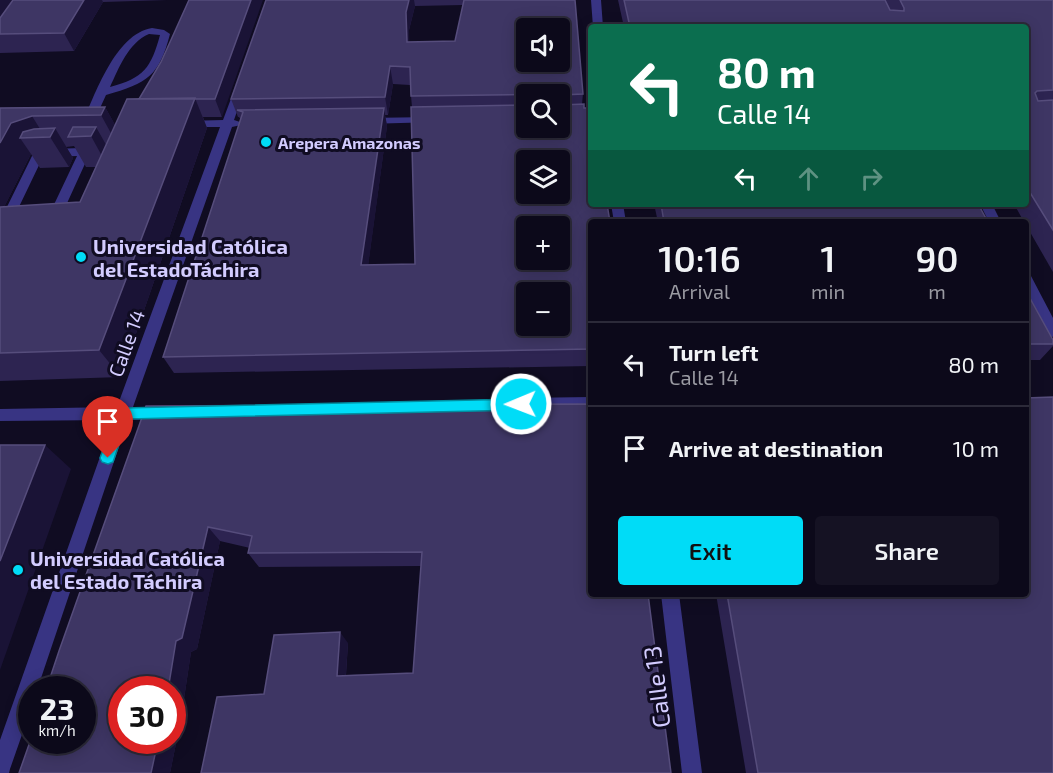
<!DOCTYPE html>
<meta charset="utf-8">
<style>
:root{--surface:#0c091a;--page:#151223;--text:#f1f3f6;--muted:#9a9aa2;--line:#2c2a39;--accent:#00dcf7}
body{margin:0;font-family:"Exo 2",sans-serif;background:var(--page);color:var(--text);height:100vh;display:flex;flex-direction:column;font-size:22px;white-space:nowrap}
*{box-sizing:border-box;margin:0}
p{font-size:20px;color:var(--muted)}
.icon{flex:none;width:33px;height:33px;fill:none;stroke:currentColor;stroke-width:2;stroke-linecap:round;stroke-linejoin:round}
.map{position:relative;flex:1;overflow:hidden}
.side{position:absolute;left:588px;top:219px;width:441px;height:378px;display:flex;flex-direction:column;background:var(--surface);border-radius:6px;box-shadow:0 3px 15px #0003,0 0 0 2px var(--line)}
.side>*{flex:none}
.top-card{position:absolute;left:588px;top:24px;width:441px;height:183px;border-radius:6px;box-shadow:0 3px 15px #0003,0 0 0 2px var(--line);background:#0b6e4f;color:#fff;overflow:hidden}
.controls{position:absolute;left:516px;top:18px;display:grid;gap:12px}
.controls a{display:grid;place-items:center;width:54px;height:54px;border-radius:6px;background:var(--surface);box-shadow:0 3px 15px #0003,0 0 0 2px var(--line);font-size:30px}
.speed{position:absolute;left:18px;top:676px;display:flex;gap:12px;font-size:30px;font-weight:700;text-align:center}
.speed>*{display:grid;place-content:center;width:78px;height:78px;border-radius:50%;background:var(--surface);box-shadow:0 3px 15px #0003,0 0 0 2px var(--line);line-height:1}
.speed small{font-size:15px;font-weight:400}
.speed .limit{border:9px solid #d22;background:#fff;color:#111}
.pin{position:absolute;display:grid;place-items:center;width:51px;height:51px;color:#fff;margin:-62px -26px;border-radius:50% 50% 50% 0;rotate:-45deg;box-shadow:0 0 6px #0007}
.pin .icon{rotate:45deg}
.me{position:absolute;width:66px;margin:-33px;rotate:269deg;stroke-linejoin:round;filter:drop-shadow(0 0 4px #0008)}
.turn{display:flex;align-items:center;gap:21px;height:126px;padding:0 30px;font-size:27px}
.turn .icon{width:78px;height:78px;stroke-width:2.5}
.turn b{display:block;font-size:42px;line-height:51px}
.lanes{display:flex;align-items:center;height:57px;padding:0 30px;background:#0003;justify-content:center;gap:30px;direction:ltr}
.lanes .off{opacity:.35}
.eta{display:flex;justify-content:space-evenly;align-items:center;height:102px;text-align:center}
.eta b{font-size:36px;font-weight:600;line-height:42px}
.button{display:flex;gap:12px;margin-top:auto;padding:12px 30px}
.button a{flex:1;height:69px;border-radius:6px;background:var(--accent);color:#111;font-size:24px;font-weight:600;line-height:69px;text-align:center}
.button a+a{background:var(--page);color:var(--text)}
ul{padding:0;list-style:none}
li{display:flex;align-items:center;gap:18px;height:84px;padding:0 30px;border-top:2px solid var(--line)}
li div{flex:1}
li b{display:block;font-size:22px}
li em{font-style:normal}
.map>svg:first-child{display:block}
.lines{fill:none;stroke-linecap:round;stroke-linejoin:round}
.minor{fill:#383483;fill-rule:evenodd}
.wall{fill:#2d2451;fill-rule:evenodd}
.shaded-wall{fill:#1a1336}
.building{fill:#3e3664;stroke:#564d7c;stroke-width:1.5;fill-rule:evenodd}
.route{fill:#00dcf7;stroke:#008fa1;stroke-width:1.5}
.poi-dot{fill:#00dcf7;stroke:#100c22;stroke-width:2}
.labels{text-anchor:middle;dominant-baseline:central;stroke-width:6;stroke-linejoin:round;paint-order:stroke}
.far-poi-label{font-size:16px;font-weight:bold;fill:#d3ccff;stroke:#100c22;text-anchor:start}
.poi-label{font-size:20px;font-weight:bold;fill:#d3ccff;stroke:#100c22;text-anchor:start}
.street-label{font-size:20px;fill:#d3ccff;stroke:#100c22}
.near-street-label{font-size:24px;fill:#d3ccff;stroke:#100c22}
</style>
<div class="map">
<svg width="1053" height="773" viewBox="0 0 1053 773">
<rect width="100%" height="100%" fill="#100c22"/>
<g class="lines">
<path class="minor" d="M591,0H601L603,27H593Z
M152,28L164,30L170,34C159,76 148,83 106,95L91,128H83L81,126C95,95 115,34 152,28ZM149,34L160,35C151,68 144,78 110,87C119,68 128,43 149,34Z
M240,85L245,88L234,120L243,123L241,125L232,127L133,407L167,408L170,413L167,418L128,420L37,690H32V706L10,769L9,773H0V740L113,420L0,421V409L117,407L220,127H186L180,124L186,121L223,120L235,88Z
M432,117L438,120L436,122L366,124L360,121L366,118Z
M112,147L127,149L129,152L102,213C75,223 33,228 6,216L4,213L32,156L51,149ZM89,155H116L93,207L63,212ZM77,156L50,213L17,211L41,161L53,157Z
M611,204H623L626,222H614Z
M980,204H992L1001,222H989Z
M1026,275L1031,276L1053,318V337L1048,335L1026,293Z
M591,397V409L519,410L514,408L511,404L514,400L519,398Z
M661,594H679L702,773H682Z"/>
</g>
<path class="wall" d="M0,0H167L103,2L74,51L0,53Z
M189,0L222,117H203L207,128L121,377L0,381V108L105,107L115,125L139,99L161,62ZM74,146L86,167H96L80,202L4,207L31,154L40,168L69,167L73,158L66,147Z
M266,0H575L583,94L582,104L591,222V366L174,373L163,357L241,120L239,117H238L231,99ZM463,5L455,41L409,42V30L415,6ZM393,84L410,85L412,107L415,264L368,265L387,126L385,115H388ZM526,94L560,128H526Z
M618,0H1053V272L1026,225V222H1024L1014,204H1026V27H624Z
M654,204H978L988,222H658Z
M1026,291L1053,340V346L1040,360H1026Z
M591,404L671,773L264,694L348,643L346,675L413,673L421,566L259,567L248,553L250,548L220,541L197,649L191,652L181,719L170,773H19L146,406Z
M716,594H1026L1053,773H746Z"/>
<path class="shaded-wall" d="M0,0H21L0,29Z
M84,0H102L103,2L74,51L64,33Z
M251,0H263L222,117L215,99Z
M409,0H414L415,6L409,30L410,60L407,42L406,12Z
M390,66L393,84L388,115L385,97Z
M195,98L207,128L121,377L99,350Z
M105,107L122,137L118,146L101,115Z
M384,108L387,126L366,282L361,265Z
M32,116L45,137L20,138L31,154L0,215V143L11,123Z
M96,127L113,157L108,167L91,136Z
M55,128L73,158L69,167L50,137Z
M45,445L71,469L0,670V561Z
M208,527L220,541L197,649L191,652L181,719L170,773H151L158,741H172V690H168L176,641Z
M340,632L348,643L345,686L337,676Z"/>
<path class="building" d="M13,0H84L64,33L0,34V18Z
M189,0H251L215,99H139L161,62Z
M266,0H409L406,12L407,42L455,41L464,0H575L583,94L561,95L560,99V94L411,96L410,67L390,66L385,97L231,99ZM526,28H560V62H526Z
M624,0H885L890,10L904,11V8L900,0H1053V90L1037,91L1035,93L1038,101L1053,100V230L1026,186V27H630Z
M195,98L99,350L0,353V207L80,202L127,99Z
M560,104L561,105L584,104V108H591V204H607L610,222H591V349L163,357L243,112L237,110L384,108L361,265L415,264L411,107L526,105V128H560ZM526,160H560V194H526ZM526,226H560V260H526ZM526,292H560V326H526Z
M105,107L101,115L32,116L11,123L0,143V108Z
M73,127H96L91,136L68,137Z
M55,128L50,137L20,138L23,132L34,129Z
M661,204H978L988,222H664Z
M1026,291L1053,340V344H1026Z
M1053,397V773H758L727,594H1026V398Z
M591,404V594H648L671,773H201L217,697L264,694L274,635L340,632L337,676L413,673L422,552L248,553L252,536L208,527L182,638L176,641L168,690H122V741H158L151,773H19L32,736V741H82V690H46L59,651L146,406Z
M0,445H45L0,561Z"/>
<path class="route" d="M521,399L526,400L528,404L526,408L521,410L128,419L113,462L108,464L102,462L100,458L116,413L118,409L123,408Z"/>
<g class="poi-dot">
<circle cx="266" cy="142" r="6"/>
<circle cx="81" cy="257" r="6"/>
<circle cx="18" cy="570" r="6"/>
</g>
<g class="labels">
<g class="far-poi-label">
<text x="278" y="142">Arepera Amazonas</text>
</g>
<g class="poi-label">
<text x="93" y="246">Universidad Católica<tspan x="93" dy="23">del EstadoTáchira</tspan></text>
<text x="30" y="558">Universidad Católica<tspan x="30" dy="23">del Estado Táchira</tspan></text>
</g>
<g class="street-label">
<text transform="translate(126 343) rotate(-70)">Calle 14</text>
</g>
<g class="near-street-label">
<text transform="translate(656 687) rotate(-97)">Calle 13</text>
</g>
</g>
</svg>
<div class="controls">
<a><svg class="icon" aria-label="sound" viewBox="0 0 24 24"><path d="M4 9h4l5-4v14l-5-4H4zM17 9q2 3 0 6"/></svg></a>
<a><svg class="icon" aria-label="search" viewBox="0 0 24 24"><circle cx="10" cy="10" r="6"/><path d="M15 15l6 6"/></svg></a>
<a><svg class="icon" aria-label="layers" viewBox="0 0 24 24"><path d="M12 4l9 5-9 5-9-5zM3 14l9 5 9-5"/></svg></a>
<a>+</a>
<a>−</a>
</div>
<div class="speed"><div>23<small>km/h</small></div><div class="limit">30</div></div>
<div class="pin" style="left:108px;top:458px;background:#d93025"><svg class="icon" aria-label="arrive" viewBox="0 0 24 24"><path d="M6 21V4h12l-3 4 3 4H6"/></svg></div>
<svg class="me" style="left:521px;top:404px" viewBox="-20 -20 40 40"><circle r="17" fill="#00dcf7" stroke="#fff" stroke-width="3"/><path d="M0-11L8 9 0 5-8 9z" fill="#fff"/></svg>
<div class="top-card">
<div class="turn"><svg class="icon" aria-label="left" viewBox="0 0 24 24"><path d="M17 20v-9H6M10 6l-5 5 5 5"/></svg><div><b>80 m</b>Calle 14</div></div>
<div class="lanes"><svg class="icon" aria-label="left" viewBox="0 0 24 24"><path d="M17 20v-9H6M10 6l-5 5 5 5"/></svg><svg class="icon off" aria-label="ahead" viewBox="0 0 24 24"><path d="M12 20V5M6 11l6-6 6 6"/></svg><svg class="icon off" aria-label="right" viewBox="0 0 24 24"><path d="M7 20v-9h11M14 6l5 5-5 5"/></svg></div>
</div>
<section class="side">
<div class="eta">
<div><b>10:16</b><p>Arrival</p></div>
<div><b>1</b><p>min</p></div>
<div><b>90</b><p>m</p></div>
</div>
<ul>
<li><svg class="icon" aria-label="left" viewBox="0 0 24 24"><path d="M17 20v-9H6M10 6l-5 5 5 5"/></svg><div><b>Turn left</b><p>Calle 14</p></div><em>80 m</em></li>
<li><svg class="icon" aria-label="arrive" viewBox="0 0 24 24"><path d="M6 21V4h12l-3 4 3 4H6"/></svg><div><b>Arrive at destination</b></div><em>10 m</em></li>
</ul>
<div class="button"><a>Exit</a><a>Share</a></div>
</section>
</div>
